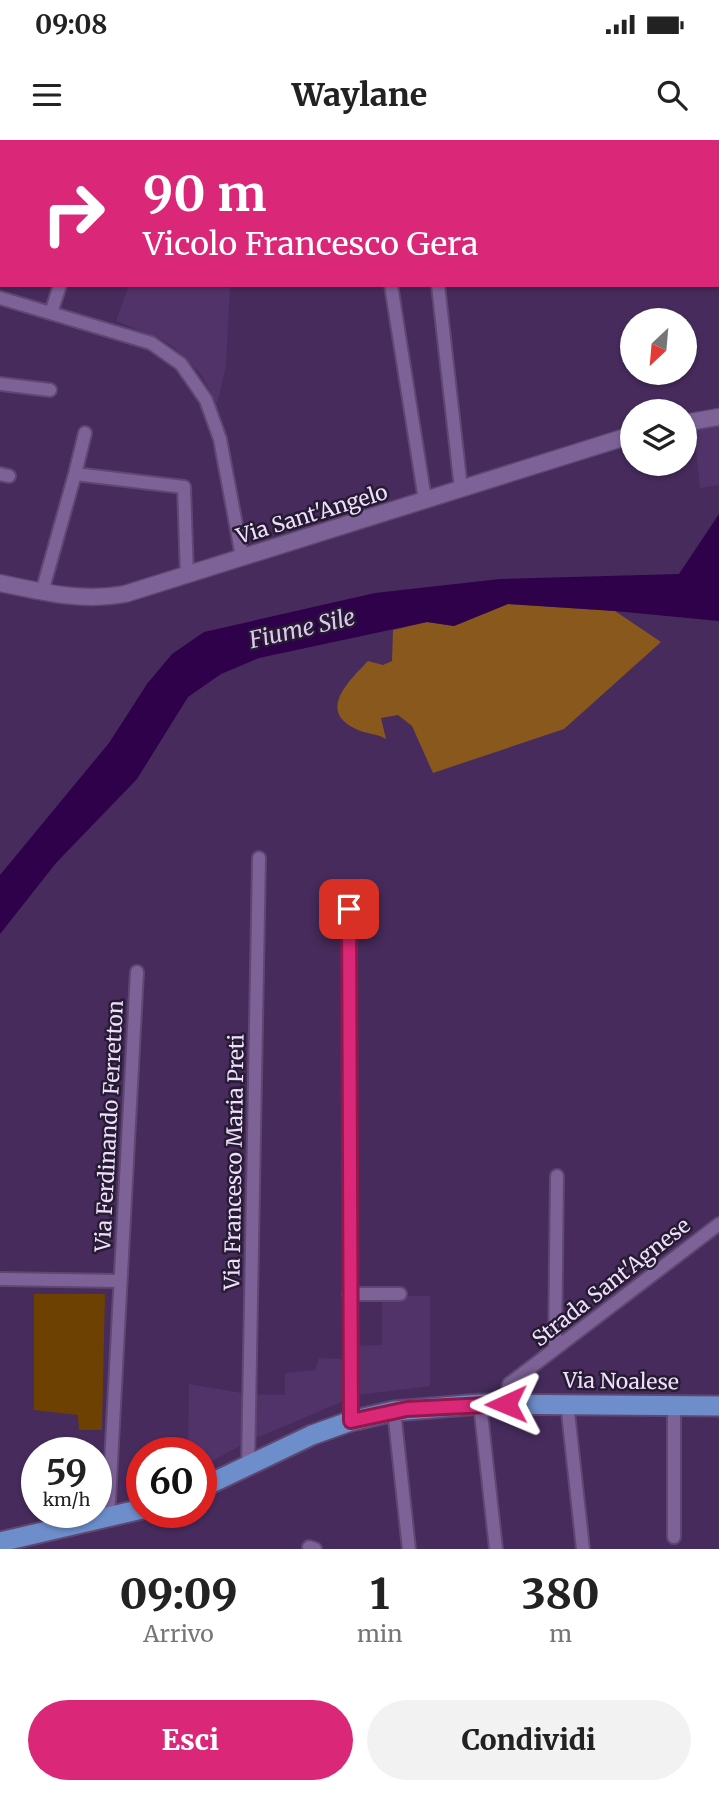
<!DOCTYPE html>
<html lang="it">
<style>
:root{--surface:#fff;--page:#f2f2f2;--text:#222;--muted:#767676;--accent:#db2777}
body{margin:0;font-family:Merriweather,serif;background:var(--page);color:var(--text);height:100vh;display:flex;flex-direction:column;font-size:26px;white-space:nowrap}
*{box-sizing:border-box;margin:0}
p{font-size:23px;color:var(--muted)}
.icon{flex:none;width:38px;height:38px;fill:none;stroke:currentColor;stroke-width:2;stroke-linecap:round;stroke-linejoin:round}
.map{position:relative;height:1409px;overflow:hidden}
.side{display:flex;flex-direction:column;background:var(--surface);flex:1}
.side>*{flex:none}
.hud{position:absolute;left:0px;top:0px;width:719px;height:147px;box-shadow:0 2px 5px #0004;background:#db2777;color:#fff;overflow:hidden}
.needle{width:46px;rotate:206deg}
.buttons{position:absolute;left:620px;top:168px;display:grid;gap:14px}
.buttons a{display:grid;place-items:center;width:77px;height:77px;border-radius:50%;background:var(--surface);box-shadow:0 2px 5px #0004;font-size:35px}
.speed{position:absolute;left:21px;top:1297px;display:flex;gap:14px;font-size:35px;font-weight:700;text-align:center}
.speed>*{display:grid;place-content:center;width:91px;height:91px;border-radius:50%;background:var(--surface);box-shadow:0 2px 5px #0004;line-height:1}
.speed small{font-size:18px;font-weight:400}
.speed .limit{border:10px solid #d22;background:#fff;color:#111}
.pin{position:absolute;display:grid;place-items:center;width:60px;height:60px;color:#fff;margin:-30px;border-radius:14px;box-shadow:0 4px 10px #0006}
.me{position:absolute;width:77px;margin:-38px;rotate:269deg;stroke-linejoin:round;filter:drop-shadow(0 0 5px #0008)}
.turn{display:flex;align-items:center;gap:24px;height:147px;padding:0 28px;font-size:32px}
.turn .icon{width:91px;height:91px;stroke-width:2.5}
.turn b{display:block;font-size:49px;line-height:60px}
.eta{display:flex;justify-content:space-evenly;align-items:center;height:119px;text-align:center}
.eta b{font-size:42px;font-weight:800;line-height:49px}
.action{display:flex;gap:14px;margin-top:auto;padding:14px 28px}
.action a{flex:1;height:80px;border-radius:42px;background:var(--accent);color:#fff;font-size:28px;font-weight:800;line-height:80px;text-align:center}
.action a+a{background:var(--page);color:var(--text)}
.status{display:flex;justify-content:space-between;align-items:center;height:49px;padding:0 35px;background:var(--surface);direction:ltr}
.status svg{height:19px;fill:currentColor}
header{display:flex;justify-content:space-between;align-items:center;height:91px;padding:0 28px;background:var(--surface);font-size:32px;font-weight:800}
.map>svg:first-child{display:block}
.built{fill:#51336a}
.green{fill:#6c4101}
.forest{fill:#89581c}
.water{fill:#2f014a}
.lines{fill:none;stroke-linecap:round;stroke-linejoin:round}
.minor-casing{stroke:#5e4771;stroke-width:16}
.tertiary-casing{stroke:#5e4771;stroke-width:19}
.primary-casing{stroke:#5e4771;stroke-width:23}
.minor{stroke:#7d6297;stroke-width:12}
.tertiary{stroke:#7d6297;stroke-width:16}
.primary{stroke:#6d8ecb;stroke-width:19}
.route-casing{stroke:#8e194d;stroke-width:18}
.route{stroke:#db2777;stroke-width:12}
.labels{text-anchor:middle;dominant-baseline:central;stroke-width:5;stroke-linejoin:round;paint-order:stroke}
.street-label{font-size:21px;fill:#eedffd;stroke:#261b31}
.water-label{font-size:23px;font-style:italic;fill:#dcc7f1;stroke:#261b31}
</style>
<div class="status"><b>09:08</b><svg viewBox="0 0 49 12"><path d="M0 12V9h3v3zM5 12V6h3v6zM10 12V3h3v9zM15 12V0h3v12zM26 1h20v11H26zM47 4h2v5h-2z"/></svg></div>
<header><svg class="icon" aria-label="menu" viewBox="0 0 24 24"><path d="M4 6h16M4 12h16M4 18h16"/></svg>Waylane<svg class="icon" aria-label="search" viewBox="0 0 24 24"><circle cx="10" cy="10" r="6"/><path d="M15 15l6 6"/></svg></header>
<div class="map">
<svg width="719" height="1409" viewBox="0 0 719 1409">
<rect width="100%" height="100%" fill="#462b5c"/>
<path class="built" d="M19,0H199L200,2H18Z
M129,145H230L226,226L217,264L201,234L175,208L158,198L116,181Z
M719,287V345L700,348L694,290Z
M382,1156H430V1246L358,1255L247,1302L201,1327V1312H188L189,1244L248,1254L285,1255V1233L315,1230L319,1218L341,1219L354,1206L382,1205Z"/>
<path class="green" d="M34,1154H105L102,1290H79L78,1275L34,1270Z"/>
<path class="forest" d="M508,464L615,471L661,502L564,589L433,633L412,586L398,575L381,578L386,599C376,593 364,594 354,588C317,570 351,539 368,521L383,525L392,521L393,490L427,482L454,486Z"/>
<path class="water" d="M719,374V481L615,471L508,464L454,486L427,482L259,518L221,534L188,557L137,639L56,723L0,794V735L109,603L147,544L172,514L204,492L375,453L500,439L679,434Z"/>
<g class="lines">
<defs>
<path id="minor" d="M391,145L425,360
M438,145L461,349
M0,158L151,203L181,224L206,260L220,299L242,417
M51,173L60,145
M0,244L50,250
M0,334L9,336
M75,334L85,293
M42,452L75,334L184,347L187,436
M349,769L351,1281
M0,1139L120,1141
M349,1154H400
M555,1209L557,1036
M506,1263L509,1244L719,1084
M567,1263L583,1409
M480,1264L496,1409
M674,1265V1397
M394,1271L409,1409
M248,1326L259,718
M108,1379L137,832
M309,1407L315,1409"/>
<path id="tertiary" d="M684,283L719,277
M0,443C42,452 82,462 125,454L632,295"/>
<path id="primary" d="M201,1348L312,1295L351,1281L394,1271L480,1264L719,1266
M0,1402L142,1369"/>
</defs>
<use href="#minor" class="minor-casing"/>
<use href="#tertiary" class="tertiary-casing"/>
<use href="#primary" class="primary-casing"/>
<use href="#minor" class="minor"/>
<use href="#tertiary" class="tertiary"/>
<use href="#primary" class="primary"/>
</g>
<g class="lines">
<defs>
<path id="route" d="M349,769L351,1281L407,1269L506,1264"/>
</defs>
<use href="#route" class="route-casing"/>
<use href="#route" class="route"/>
</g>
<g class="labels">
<g class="street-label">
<text transform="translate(312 374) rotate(-17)">Via Sant'Angelo</text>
<text transform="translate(109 986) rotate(-87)">Via Ferdinando Ferretton</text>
<text transform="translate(234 1022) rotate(-89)">Via Francesco Maria Preti</text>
<text transform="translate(611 1142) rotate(-38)">Strada Sant'Agnese</text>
<text transform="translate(621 1241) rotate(1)">Via Noalese</text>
</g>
<g class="water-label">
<text transform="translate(302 488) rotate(-13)">Fiume Sile</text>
</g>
</g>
</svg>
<div class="buttons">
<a><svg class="needle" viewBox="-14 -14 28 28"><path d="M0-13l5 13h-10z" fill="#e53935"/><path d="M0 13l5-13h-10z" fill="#767676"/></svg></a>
<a><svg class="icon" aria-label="layers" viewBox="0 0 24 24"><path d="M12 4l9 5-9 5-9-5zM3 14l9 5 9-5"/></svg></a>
</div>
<div class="speed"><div>59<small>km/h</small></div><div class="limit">60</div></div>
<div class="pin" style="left:349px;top:769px;background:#d93025"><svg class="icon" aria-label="arrive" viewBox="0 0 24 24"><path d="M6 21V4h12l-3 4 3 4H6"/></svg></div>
<svg class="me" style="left:506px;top:1264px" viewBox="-20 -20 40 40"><path d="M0-17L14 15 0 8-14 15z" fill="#db2777" stroke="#fff" stroke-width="4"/></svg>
<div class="hud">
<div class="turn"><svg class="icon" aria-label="right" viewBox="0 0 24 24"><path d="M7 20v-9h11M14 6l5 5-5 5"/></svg><div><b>90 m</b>Vicolo Francesco Gera</div></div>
</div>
</div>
<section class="side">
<div class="eta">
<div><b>09:09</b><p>Arrivo</p></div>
<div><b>1</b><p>min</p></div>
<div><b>380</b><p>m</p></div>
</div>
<div class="action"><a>Esci</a><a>Condividi</a></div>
</section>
